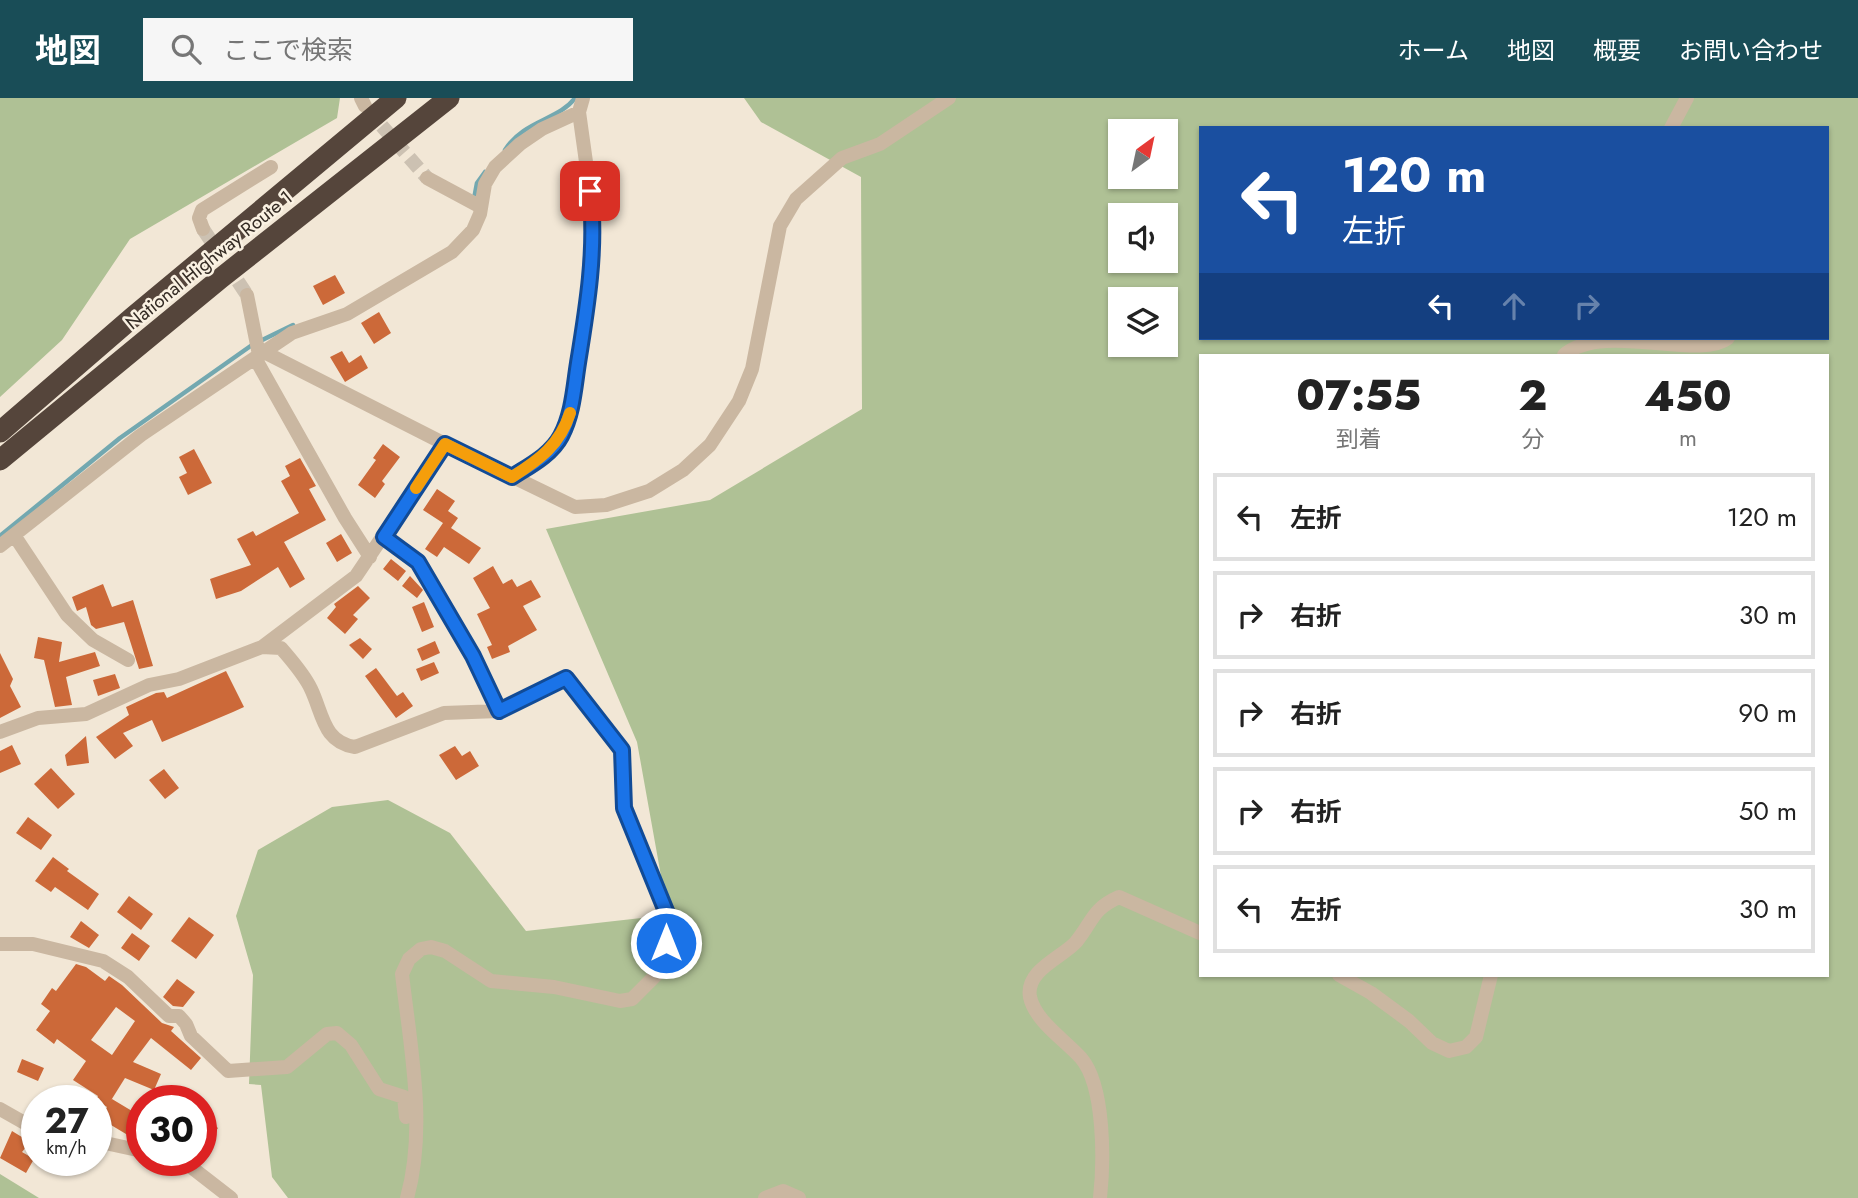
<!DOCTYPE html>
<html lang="ja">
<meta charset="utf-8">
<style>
:root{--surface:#fff;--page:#f6f6f6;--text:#222;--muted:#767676;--line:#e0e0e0;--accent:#194d57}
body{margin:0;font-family:Jost,"Noto Sans JP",sans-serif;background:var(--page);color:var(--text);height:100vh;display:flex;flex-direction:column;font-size:26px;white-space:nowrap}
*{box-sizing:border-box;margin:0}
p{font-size:23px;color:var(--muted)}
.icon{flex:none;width:38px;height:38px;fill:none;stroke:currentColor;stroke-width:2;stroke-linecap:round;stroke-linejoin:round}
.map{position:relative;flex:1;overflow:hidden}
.drawer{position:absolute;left:1199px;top:256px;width:630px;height:623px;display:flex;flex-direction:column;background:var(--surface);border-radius:0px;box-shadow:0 2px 5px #0004}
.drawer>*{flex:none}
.guide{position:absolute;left:1199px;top:28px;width:630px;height:214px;border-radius:0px;box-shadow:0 2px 5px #0004;background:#1a4fa0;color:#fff;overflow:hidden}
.needle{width:46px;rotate:33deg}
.fabs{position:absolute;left:1108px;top:21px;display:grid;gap:14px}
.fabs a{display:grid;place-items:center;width:70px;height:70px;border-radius:0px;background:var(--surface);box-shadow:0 2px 5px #0004;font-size:35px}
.speed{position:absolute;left:21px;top:987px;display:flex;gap:14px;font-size:35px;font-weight:700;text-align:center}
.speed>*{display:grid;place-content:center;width:91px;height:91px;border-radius:50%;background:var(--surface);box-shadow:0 2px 5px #0004;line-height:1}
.speed small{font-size:18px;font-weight:400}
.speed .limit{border:10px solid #d22;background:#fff;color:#111}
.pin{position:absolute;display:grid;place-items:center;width:60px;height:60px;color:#fff;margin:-30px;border-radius:14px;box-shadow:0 4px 10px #0006}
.me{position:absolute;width:77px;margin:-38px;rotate:0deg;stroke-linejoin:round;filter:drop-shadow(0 0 5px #0008)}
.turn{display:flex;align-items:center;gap:24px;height:147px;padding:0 28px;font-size:32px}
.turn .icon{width:91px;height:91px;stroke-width:2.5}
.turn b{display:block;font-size:49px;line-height:60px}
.lanes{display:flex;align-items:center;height:66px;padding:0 28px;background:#0003;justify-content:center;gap:35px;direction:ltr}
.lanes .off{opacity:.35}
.eta{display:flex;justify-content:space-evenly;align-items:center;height:119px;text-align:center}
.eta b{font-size:42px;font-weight:800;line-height:49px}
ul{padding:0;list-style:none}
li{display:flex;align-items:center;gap:21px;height:88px;margin:0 14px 10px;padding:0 14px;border:4px solid var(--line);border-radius:0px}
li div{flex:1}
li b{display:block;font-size:26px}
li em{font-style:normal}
header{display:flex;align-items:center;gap:42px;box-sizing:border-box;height:98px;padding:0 35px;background:var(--accent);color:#fff}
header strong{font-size:33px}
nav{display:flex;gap:38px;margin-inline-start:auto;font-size:24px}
.search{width:490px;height:63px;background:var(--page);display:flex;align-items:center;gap:18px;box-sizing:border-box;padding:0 24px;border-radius:0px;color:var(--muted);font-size:26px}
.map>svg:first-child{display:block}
.green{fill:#afc195;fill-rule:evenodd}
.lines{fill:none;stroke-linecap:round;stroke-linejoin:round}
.stream{stroke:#73a8b0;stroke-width:4.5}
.building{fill:#cc6939;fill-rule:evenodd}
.street-tunnel{stroke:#ccc1b2;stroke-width:14;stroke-dasharray:14 7;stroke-linecap:butt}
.street{stroke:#cab7a1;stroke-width:14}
.highway{stroke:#55453b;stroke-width:21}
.route-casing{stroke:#114b97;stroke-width:18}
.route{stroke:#1a73e8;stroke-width:12}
.slow{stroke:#f59e0b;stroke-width:12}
.labels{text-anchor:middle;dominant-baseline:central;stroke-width:5;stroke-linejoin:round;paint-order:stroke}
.street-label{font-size:19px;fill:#342b24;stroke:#faf1e2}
</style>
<header>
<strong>地図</strong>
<div class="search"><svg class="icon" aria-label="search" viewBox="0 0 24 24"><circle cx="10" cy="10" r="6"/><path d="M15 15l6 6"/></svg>ここで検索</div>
<nav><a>ホーム</a><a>地図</a><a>概要</a><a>お問い合わせ</a></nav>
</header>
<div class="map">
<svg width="1858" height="1100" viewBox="0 0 1858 1100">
<rect width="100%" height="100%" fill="#f2e7d6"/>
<path class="green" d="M0,0H340L337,20L130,141L62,242L0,299Z
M744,0H1858V1100H288L272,1079L261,987L249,986L253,877L236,818L258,752L332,709L388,702L450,735L526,833L668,817L637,644L546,431L710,402L862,311L861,79L761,24ZM1200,30H1827V240H1200ZM1120,33H1166V79H1120ZM1120,117H1166V163H1120ZM1120,201H1166V247H1120ZM1200,257H1827V877H1200Z
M0,1076L39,1100H0Z"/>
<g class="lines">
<path class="stream" d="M505,52C524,22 559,22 575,0
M474,101L477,85L485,74
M0,438L120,340L252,247L293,227"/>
</g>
<path class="building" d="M335,177L345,195L323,207L313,188Z
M379,214L391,235L374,246L361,225Z
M342,253L349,265L361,257L368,270L345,284L330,259Z
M383,346L400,359L382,383L385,386L375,400L358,387L376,362L373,360Z
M194,351L212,385L188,397L179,379L187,375L179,359Z
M300,360L316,388L309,391L326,422L284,444L305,481L290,490L278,469L241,493L216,501L210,481L251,467L237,441L253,433L256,438L299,415L281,383L290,378L285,368Z
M437,391L455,403L448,413L458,420L451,430L481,450L469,466L444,449L437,459L425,451L443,425L423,412Z
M341,436L352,455L337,464L326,445Z
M391,461L406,473L398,483L383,471Z
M493,468L503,486L512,481L517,489L531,482L541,499L523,508L537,532L508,548L510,554L492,561L487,549L492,547L477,516L490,510L473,480Z
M410,478L423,492L417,500L402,488Z
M103,486L112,509L133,502L153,568L139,571L124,524L96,531L91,527L86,509L77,513L72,499Z
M358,488L370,500L353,517L358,521L345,536L327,520L336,509L334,506Z
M424,504L434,529L422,534L412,509Z
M38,539L62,544L59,564L95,554L100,568L66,579L72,607L55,609L44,562L34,560Z
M360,540L372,551L363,561L349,547Z
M435,543L440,555L422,563L417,551Z
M0,555L13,581L10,588L21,609L0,620Z
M434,564L439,575L421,583L416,571Z
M376,570L397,598L403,594L413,608L396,620L365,578Z
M226,573L244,609L233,614L162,644L152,622L123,635L133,648L115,661L96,639L129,617L126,609L156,595L164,594L167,600Z
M115,576L120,590L98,598L93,582Z
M86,638L89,665L67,668L65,657Z
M12,647L21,666L0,675V653Z
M455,648L462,658L470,653L479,668L456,682L439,657Z
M51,670L75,696L58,711L34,686Z
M164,671L179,690L165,701L149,682Z
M28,719L52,737L41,752L16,735Z
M53,759L69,771L67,773L99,796L88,812L55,789L51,794L35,783Z
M129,798L153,816L141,832L117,814Z
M189,819L214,837L196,861L171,843Z
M81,823L99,837L89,850L70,839Z
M132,835L150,848L139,863L121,850Z
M76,866L86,869L105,883L109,878L122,887L162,925L174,929L171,933L201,960L191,972L151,940L133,964L161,976L154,992L125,980L110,1004L112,1001L142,1019L131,1039L111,1027L106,1034L96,1028L107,1009L96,1002L98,998L73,982L86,963L57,941L54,946L36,932L50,913L41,906L52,890L56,893ZM116,909L135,923L112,957L91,942Z
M177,881L195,894L183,909L173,908L163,899Z
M22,961L44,970L38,983L17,974Z
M201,1017L218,1030L201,1054Z
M12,1033L30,1044L22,1054L34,1061L26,1075L0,1060Z"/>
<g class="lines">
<path class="street-tunnel" d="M368,12L427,80
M203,131L247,197"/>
<path class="street" d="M361,0L365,8
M1671,30L1687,0
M427,80L481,109
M203,131L199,120L202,112L271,69
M247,197L259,257
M264,254L445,346L575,409L606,407L649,393L683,372L710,347L739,303L752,271L780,128L796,101L842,60L880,46L949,0
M1564,257C1603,223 1699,263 1728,240
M255,260L345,420L370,459
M512,379L538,363L560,341L570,317L586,216L593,114L579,14L583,0
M14,437L67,517L93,542L128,562
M384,439L418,464L473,558L499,613
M0,448L141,337L292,235L347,216L452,154L473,132L480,116L485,86L495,69L520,46L542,31L579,14
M262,549L356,478L445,346
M0,634L38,620L86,616L149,587L179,581L262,549L281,550C292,563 304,576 311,591C323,616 323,644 355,649L444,615L499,613L566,580L622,652L624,710L668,818L666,845L657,876L632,901L620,903L554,889L491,883L445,853L431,849L421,851L409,861L402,876C410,947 427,1029 407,1100
M0,846H33L103,863L128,879L169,918H179L186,926L191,938L228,973L287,969L327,936L337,935L351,947L379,991L404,999L406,1019
M1339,877L1371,895L1409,923L1432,945L1449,953L1466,949L1476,939L1491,877
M0,1011L37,1032
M96,1043L142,1053
M182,1062L231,1100
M765,1100L783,1093L799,1100
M1100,1100C1104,1064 1105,988 1081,960C1065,942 1035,923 1030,899C1025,872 1063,859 1076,844C1093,823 1092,811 1119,799L1200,835"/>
<path class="highway" d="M0,334L133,219L396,0
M0,362L221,180L449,0"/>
</g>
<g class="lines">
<defs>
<path id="route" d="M590,93C597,149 587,210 578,265C574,290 573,315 561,338C551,357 529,368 512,379L445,346L384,439L418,464L473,558L499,613L566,580L622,652L624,710L668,818L666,845"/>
</defs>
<use href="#route" class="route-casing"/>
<use href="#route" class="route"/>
<path class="slow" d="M416,390L445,346L512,379C539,362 560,347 570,315"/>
</g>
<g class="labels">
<g class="street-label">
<text transform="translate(209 162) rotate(-39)">National Highway Route 1</text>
</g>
</g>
</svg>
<div class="fabs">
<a><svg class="needle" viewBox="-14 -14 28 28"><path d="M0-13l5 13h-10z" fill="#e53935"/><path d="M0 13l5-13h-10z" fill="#767676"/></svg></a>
<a><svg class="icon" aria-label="sound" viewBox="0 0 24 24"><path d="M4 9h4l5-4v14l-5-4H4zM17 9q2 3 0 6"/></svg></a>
<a><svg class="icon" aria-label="layers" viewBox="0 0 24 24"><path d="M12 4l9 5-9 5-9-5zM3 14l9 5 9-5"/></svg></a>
</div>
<div class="speed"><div>27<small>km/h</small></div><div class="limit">30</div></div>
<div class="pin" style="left:590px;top:93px;background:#d93025"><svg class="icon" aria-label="arrive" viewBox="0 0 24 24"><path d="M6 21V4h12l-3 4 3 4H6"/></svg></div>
<svg class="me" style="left:666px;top:845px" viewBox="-20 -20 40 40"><circle r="17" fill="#1a73e8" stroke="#fff" stroke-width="3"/><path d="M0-11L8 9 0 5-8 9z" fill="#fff"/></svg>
<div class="guide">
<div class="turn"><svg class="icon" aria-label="left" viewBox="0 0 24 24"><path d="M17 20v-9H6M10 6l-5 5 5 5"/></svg><div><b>120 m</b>左折</div></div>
<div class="lanes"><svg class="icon" aria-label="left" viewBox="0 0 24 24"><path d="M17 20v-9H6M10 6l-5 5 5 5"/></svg><svg class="icon off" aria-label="ahead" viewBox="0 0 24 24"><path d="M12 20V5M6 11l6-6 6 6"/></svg><svg class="icon off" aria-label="right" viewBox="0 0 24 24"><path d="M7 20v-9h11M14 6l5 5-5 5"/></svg></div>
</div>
<section class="drawer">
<div class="eta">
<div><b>07:55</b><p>到着</p></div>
<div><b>2</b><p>分</p></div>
<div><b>450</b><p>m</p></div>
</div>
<ul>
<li><svg class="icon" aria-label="left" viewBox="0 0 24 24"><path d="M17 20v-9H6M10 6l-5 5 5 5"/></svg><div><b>左折</b></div><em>120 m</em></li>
<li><svg class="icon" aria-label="right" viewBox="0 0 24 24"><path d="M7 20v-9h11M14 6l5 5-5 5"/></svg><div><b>右折</b></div><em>30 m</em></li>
<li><svg class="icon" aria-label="right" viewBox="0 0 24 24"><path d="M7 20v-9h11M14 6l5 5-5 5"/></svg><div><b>右折</b></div><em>90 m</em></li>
<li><svg class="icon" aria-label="right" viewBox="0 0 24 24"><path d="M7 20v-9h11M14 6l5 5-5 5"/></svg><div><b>右折</b></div><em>50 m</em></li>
<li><svg class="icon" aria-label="left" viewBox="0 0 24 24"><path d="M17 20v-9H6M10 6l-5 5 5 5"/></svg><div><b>左折</b></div><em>30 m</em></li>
</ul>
</section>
</div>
